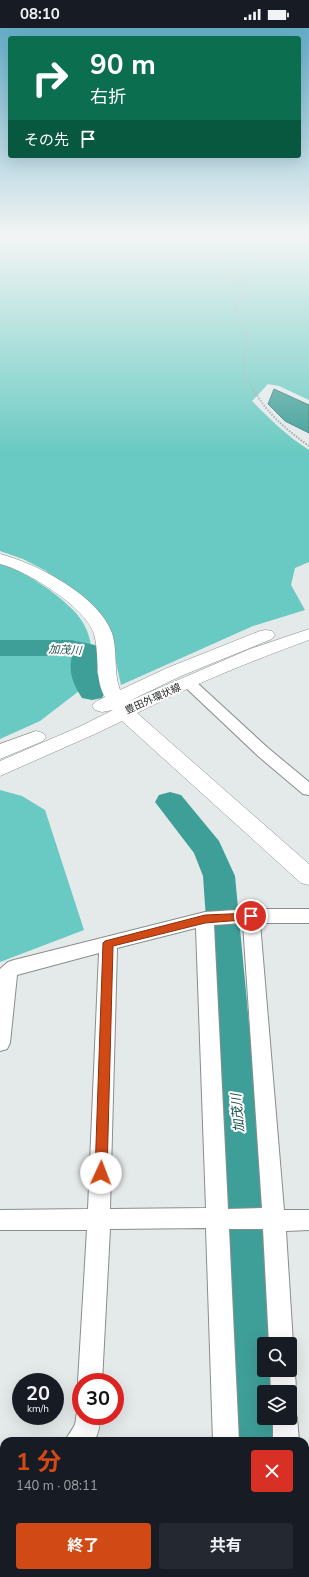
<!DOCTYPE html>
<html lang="ja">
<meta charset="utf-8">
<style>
:root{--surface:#171b24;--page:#242831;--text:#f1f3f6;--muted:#9ea1a6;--accent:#d14a16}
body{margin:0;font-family:"Nunito Sans","Noto Sans JP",sans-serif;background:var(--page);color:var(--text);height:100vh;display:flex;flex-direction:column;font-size:15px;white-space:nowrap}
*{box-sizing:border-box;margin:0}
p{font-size:13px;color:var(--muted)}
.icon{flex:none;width:22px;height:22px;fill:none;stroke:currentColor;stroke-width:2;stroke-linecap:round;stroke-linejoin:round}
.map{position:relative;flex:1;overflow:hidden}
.side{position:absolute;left:0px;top:1409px;width:309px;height:140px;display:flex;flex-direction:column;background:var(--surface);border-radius:12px 12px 0 0;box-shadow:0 4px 16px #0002}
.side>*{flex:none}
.banner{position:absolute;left:8px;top:8px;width:293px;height:122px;border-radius:4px;box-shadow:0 4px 16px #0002;background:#0b6e4f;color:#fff;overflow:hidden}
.tools{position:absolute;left:257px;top:1309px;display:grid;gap:8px}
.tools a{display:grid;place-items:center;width:40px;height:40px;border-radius:4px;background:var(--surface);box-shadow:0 4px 16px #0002;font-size:20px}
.speed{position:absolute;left:12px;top:1345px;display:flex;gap:8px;font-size:20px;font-weight:700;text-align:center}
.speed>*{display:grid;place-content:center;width:52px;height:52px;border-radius:50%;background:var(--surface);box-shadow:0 4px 16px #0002;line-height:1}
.speed small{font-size:10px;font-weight:400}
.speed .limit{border:6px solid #d22;background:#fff;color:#111}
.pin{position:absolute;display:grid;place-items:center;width:34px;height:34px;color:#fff;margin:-17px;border:2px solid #fff;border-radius:50%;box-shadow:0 1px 4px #0007}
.me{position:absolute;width:44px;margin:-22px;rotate:2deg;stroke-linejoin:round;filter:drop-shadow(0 0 3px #0008)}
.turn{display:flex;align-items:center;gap:14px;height:84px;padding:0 16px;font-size:18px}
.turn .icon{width:52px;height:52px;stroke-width:2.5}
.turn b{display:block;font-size:28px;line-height:34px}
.then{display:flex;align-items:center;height:38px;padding:0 16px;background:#0003;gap:8px;font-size:15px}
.round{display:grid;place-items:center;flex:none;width:42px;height:42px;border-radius:4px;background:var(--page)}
.head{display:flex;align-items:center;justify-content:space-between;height:68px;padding:0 16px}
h1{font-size:24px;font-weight:700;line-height:30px;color:var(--accent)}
.action{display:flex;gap:8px;margin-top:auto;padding:8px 16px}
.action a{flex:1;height:46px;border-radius:4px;background:var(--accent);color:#fff;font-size:16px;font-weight:700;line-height:46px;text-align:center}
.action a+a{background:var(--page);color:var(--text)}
.status{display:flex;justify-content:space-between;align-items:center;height:28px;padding:0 20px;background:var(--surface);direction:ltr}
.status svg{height:11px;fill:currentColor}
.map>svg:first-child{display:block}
.green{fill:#68cac2}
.water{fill:#3e9f98;stroke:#377c77}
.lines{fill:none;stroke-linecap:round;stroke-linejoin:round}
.river{fill:#3e9f98;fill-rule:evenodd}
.minor-casing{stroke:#898e8d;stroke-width:2}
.tertiary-casing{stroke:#898e8d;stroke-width:1}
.path-far1{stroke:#a0a4a4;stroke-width:1.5;stroke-dasharray:1 1;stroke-linecap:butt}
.path{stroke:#a0a4a4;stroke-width:2;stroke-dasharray:1.5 1.5;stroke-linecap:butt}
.minor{fill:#fff;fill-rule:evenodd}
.tertiary{fill:#fff;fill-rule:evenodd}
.route{fill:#d14a16;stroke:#88300e}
.labels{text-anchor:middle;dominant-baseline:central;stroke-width:4;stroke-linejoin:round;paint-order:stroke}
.street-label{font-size:10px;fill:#272929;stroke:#fff}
.water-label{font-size:11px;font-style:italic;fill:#1c534f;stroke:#fff}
.near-water-label{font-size:13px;font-style:italic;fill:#1c534f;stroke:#fff}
</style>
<div class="status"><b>08:10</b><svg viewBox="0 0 49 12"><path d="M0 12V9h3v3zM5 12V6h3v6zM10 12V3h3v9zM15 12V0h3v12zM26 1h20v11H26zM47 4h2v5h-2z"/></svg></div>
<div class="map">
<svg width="309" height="1549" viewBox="0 0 309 1549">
<rect width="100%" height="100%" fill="#e4e9e9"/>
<path class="green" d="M0,209H309V372L279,358L268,356L252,373C270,391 287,408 309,422V534L295,540L291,557L305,582L253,598L121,657L110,607L88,576L46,543L23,531L0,523Z
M0,536C23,542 57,565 73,582C83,592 89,604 91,618L5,617L0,614Z
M0,624L80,625L82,629L79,649L83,660L40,693L0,711Z
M0,762L22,768L45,782L84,902L0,934Z"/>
<path class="water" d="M274,361L309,377V405L285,393L268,376Z"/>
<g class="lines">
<path class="river" d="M0,612H71L95,617L99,622L97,644L105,664L102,670L92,672L82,670C73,656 68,644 72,628H0Z
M170,764L181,767L219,813L235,848L266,1175L274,1316H264V1342H275L276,1364H264V1390H277L279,1413H231L226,1175L203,848L194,825L155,774L159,767Z
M235,1545H285L286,1549H234Z"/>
<defs>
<path id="minor" d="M189,651L194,652L268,720L309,754V767L303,766L258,728L184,658L182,655L184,652Z
M251,881H309V895H260L284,1182H309V1202L286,1203L293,1316L290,1323V1316H269L263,1201H229L239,1413H213L206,1200L110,1201L102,1354H81V1362L78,1354L87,1202H0V1182L88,1181L99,925L17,947L10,1015L7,1021L0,1023V941L8,934L14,932L205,884ZM243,895L262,1180L228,1181L214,897ZM196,900L206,1180L110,1181L117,920Z
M290,1333C296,1343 299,1365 290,1373V1364H271L270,1342H290Z
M81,1378V1388H100C100,1397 99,1405 94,1413H65C68,1407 73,1401 75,1396C77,1390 75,1383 81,1378Z
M290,1380L294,1381L297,1390L299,1413H273V1390H290Z
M0,1425L4,1427V1454L0,1452Z
M4,1504V1534L0,1535V1505Z
M305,1539L308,1549H280V1545H305Z
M109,1545H140L142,1549H111Z
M212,1545H240L239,1549H211Z"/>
<path id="tertiary" d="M0,526C36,535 99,568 112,605C118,623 113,644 120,662L167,640L260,603L266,602L272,603L275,607L272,611L181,648L127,674L250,621L309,601V612C251,633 192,657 137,685L309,836V857L301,855L122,693L95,706L0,748V733L81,698L113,682L102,684L95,682L92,678L95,674L105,669C94,650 100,627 94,606C86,579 26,542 0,536Z
M36,703L43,705L46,709L43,713L0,731V716Z"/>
</defs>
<use href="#minor" class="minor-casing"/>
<use href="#tertiary" class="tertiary-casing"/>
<path class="path-far1" d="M222,209C229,220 222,226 224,236C228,247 243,253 242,265C242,269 237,275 235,279L246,302L247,317L243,337L245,345L254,363"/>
<path class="path" d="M254,362C267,386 287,402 309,418"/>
<use href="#minor" class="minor"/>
<use href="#tertiary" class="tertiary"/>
</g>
<linearGradient id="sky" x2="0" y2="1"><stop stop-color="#64acc8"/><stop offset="0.49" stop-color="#f3f5f5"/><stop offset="1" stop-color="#f3f5f5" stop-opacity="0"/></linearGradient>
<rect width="309" height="426" fill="url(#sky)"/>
<path class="route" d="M251,885L254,886L256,888L254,891L205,895L113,918L107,1145L105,1149L101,1151L97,1149L95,1145L103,915L105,913L205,887Z"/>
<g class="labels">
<g class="street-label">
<text transform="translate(153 671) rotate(-24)">豊田外環状線</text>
</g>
<g class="water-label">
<text transform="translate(65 622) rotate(3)">加茂川</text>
</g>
<g class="near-water-label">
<text transform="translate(238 1085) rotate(-95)">加茂川</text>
</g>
</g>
</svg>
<div class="tools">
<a><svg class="icon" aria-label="search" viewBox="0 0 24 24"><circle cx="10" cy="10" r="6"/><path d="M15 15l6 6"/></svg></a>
<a><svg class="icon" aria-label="layers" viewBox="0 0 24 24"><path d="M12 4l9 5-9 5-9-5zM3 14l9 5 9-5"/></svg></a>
</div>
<div class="speed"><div>20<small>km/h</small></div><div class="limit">30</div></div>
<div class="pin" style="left:251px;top:888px;background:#d93025"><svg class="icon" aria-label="arrive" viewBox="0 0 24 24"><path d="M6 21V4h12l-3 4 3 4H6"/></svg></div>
<svg class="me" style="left:101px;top:1145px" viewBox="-20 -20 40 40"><circle r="19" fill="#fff"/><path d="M0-13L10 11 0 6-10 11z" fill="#d14a16"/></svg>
<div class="banner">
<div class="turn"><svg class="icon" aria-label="right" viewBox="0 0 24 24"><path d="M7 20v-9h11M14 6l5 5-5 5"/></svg><div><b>90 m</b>右折</div></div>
<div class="then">その先<svg class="icon" aria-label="arrive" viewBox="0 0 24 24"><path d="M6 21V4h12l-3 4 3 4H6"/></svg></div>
</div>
<section class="side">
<div class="head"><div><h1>1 分</h1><p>140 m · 08:11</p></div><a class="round" style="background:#d93025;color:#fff"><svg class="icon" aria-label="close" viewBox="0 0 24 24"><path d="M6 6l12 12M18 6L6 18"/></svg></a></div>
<div class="action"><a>終了</a><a>共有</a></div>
</section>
</div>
